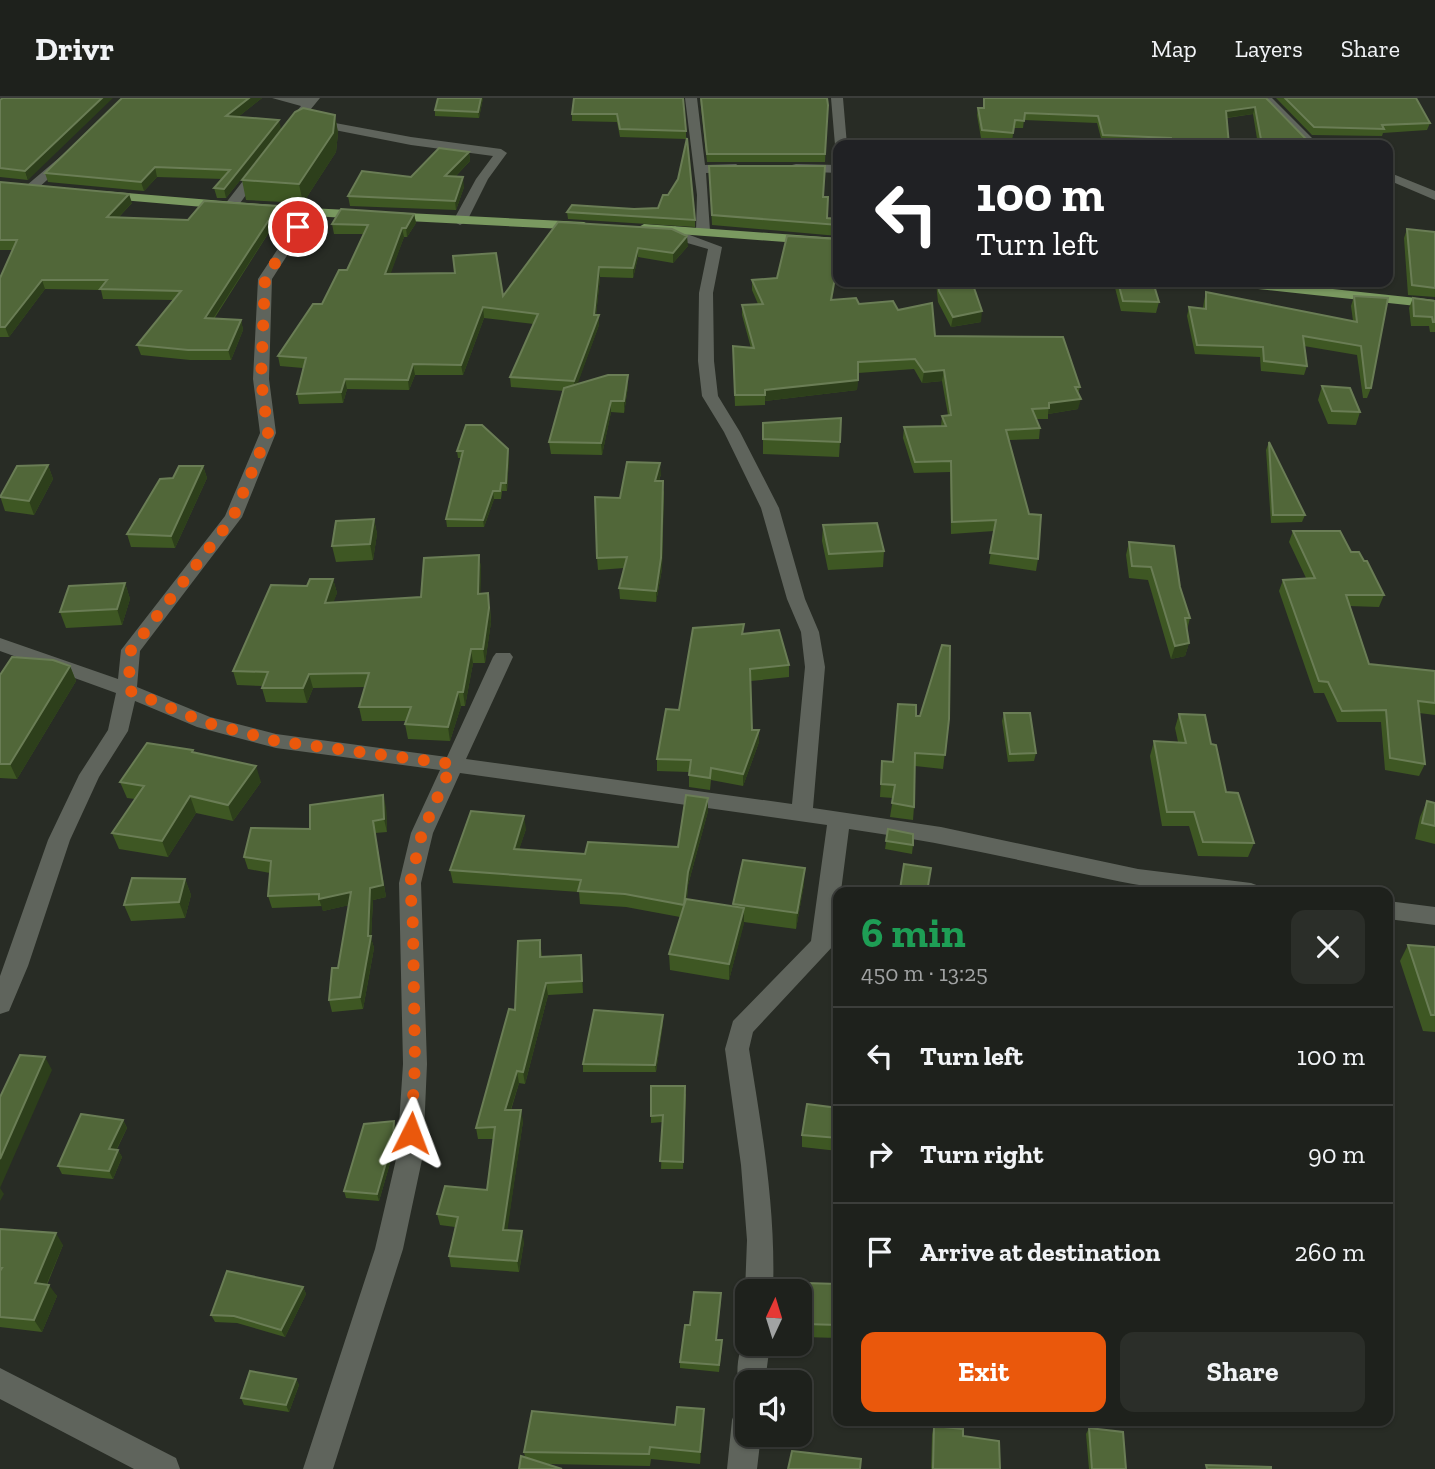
<!DOCTYPE html>
<meta charset="utf-8">
<style>
:root{--surface:#1e211c;--page:#2b2e29;--text:#f1f3f6;--muted:#a1a3a3;--line:#3c3e3b;--accent:#ea580c}
body{margin:0;font-family:"Zilla Slab",serif;background:var(--page);color:var(--text);height:100vh;display:flex;flex-direction:column;font-size:26px;white-space:nowrap}
*{box-sizing:border-box;margin:0}
p{font-size:23px;color:var(--muted)}
.icon{flex:none;width:38px;height:38px;fill:none;stroke:currentColor;stroke-width:2;stroke-linecap:round;stroke-linejoin:round}
.map{position:relative;flex:1;overflow:hidden}
.details{position:absolute;left:833px;top:789px;width:560px;height:539px;display:flex;flex-direction:column;background:var(--surface);border-radius:14px;box-shadow:0 2px 5px #0004,0 0 0 2px var(--line)}
.details>*{flex:none}
.guide{position:absolute;left:833px;top:42px;width:560px;height:147px;border-radius:14px;box-shadow:0 2px 5px #0004,0 0 0 2px var(--line);background:#202124;color:#fff;overflow:hidden}
.needle{width:46px;rotate:4deg}
.tools{position:absolute;left:735px;top:1181px;display:grid;gap:14px}
.tools a{display:grid;place-items:center;width:77px;height:77px;border-radius:14px;background:var(--surface);box-shadow:0 2px 5px #0004,0 0 0 2px var(--line);font-size:35px}
.pin{position:absolute;display:grid;place-items:center;width:60px;height:60px;color:#fff;margin:-30px;border:4px solid #fff;border-radius:50%;box-shadow:0 2px 7px #0007}
.me{position:absolute;width:77px;margin:-38px;rotate:3deg;stroke-linejoin:round;filter:drop-shadow(0 0 5px #0008)}
.turn{display:flex;align-items:center;gap:24px;height:147px;padding:0 28px;font-size:32px}
.turn .icon{width:91px;height:91px;stroke-width:2.5}
.turn b{display:block;font-size:49px;line-height:60px}
.round{display:grid;place-items:center;flex:none;width:74px;height:74px;border-radius:14px;background:var(--page)}
.overview{display:flex;align-items:center;justify-content:space-between;height:119px;padding:0 28px}
h1{font-size:42px;font-weight:700;line-height:52px;color:#1e9e55}
.primary-button{display:flex;gap:14px;margin-top:auto;padding:14px 28px}
.primary-button a{flex:1;height:80px;border-radius:14px;background:var(--accent);color:#fff;font-size:28px;font-weight:700;line-height:80px;text-align:center}
.primary-button a+a{background:var(--page);color:var(--text)}
ul{padding:0;list-style:none}
li{display:flex;align-items:center;gap:21px;height:98px;padding:0 28px;border-top:2px solid var(--line)}
li div{flex:1}
li b{display:block;font-size:26px}
li em{font-style:normal}
header{display:flex;align-items:center;gap:42px;box-sizing:border-box;height:98px;padding:0 35px;background:var(--surface);border-bottom:2px solid var(--line)}
header strong{font-size:33px}
nav{display:flex;gap:38px;margin-inline-start:auto;font-size:24px}
.map>svg:first-child{display:block}
.lines{fill:none;stroke-linecap:round;stroke-linejoin:round}
.minor{fill:#5f645c;fill-rule:evenodd}
.trunk{fill:#7a9960;fill-rule:evenodd}
.wall{fill:#3e5723}
.shaded-wall{fill:#2d3f1b}
.building{fill:#516739;stroke:#6a7d55;stroke-width:2}
.route{stroke:#ea580c;stroke-width:12;stroke-dasharray:0 21.6}
</style>
<header>
<strong>Drivr</strong>
<nav><a>Map</a><a>Layers</a><a>Share</a></nav>
</header>
<div class="map">
<svg width="1435" height="1371" viewBox="0 0 1435 1371">
<rect width="100%" height="100%" fill="#282c25"/>
<g class="lines">
<path class="minor" d="M272,0H320L292,34L288,35L282,31L301,8Z
M685,0H697L705,67L736,66L742,70L736,74L706,75L710,133L703,137L696,133L697,97Z
M831,0H843L847,47H838V50L835,47Z
M1260,0H1272L1319,47H1306Z
M308,20L411,39L501,51L507,55L488,81L467,123L460,127L453,123L476,81L493,58L411,47L304,26V22Z
M66,54L72,58L70,61L35,93H27V87Z
M261,64L267,68L235,112H225V106L257,65Z
M796,66L838,67V75L792,73V67Z
M1388,74L1435,93V102L1388,82Z
M309,110L315,114L272,181L269,281L276,335L242,419L140,553L137,589L210,619L276,636L447,659L493,559L496,555H510L513,559L466,661L792,706L805,569L801,534L787,501L761,410L724,334L702,298L698,263L699,195L708,151L677,142L668,132L675,128L687,136L722,149L713,195L714,263L718,298L740,334L779,410L805,501L819,534L825,569L813,710L941,729L1138,771L1251,785L1259,788L1262,794C1186,802 1111,781 1037,766C974,752 912,740 849,731L834,847L753,934L749,951C762,1032 776,1111 773,1194H747V1199L745,1194L747,1142L741,1067L725,951L733,923L811,843L827,727L460,675L433,735L421,785L427,966L423,1057L403,1151L333,1371H303L375,1151L397,1057L403,966L399,785L411,735L440,672L276,650L197,629L135,603L128,633L99,679L70,742L28,868L9,913L0,916V878L48,742L79,677L108,632L116,595L0,553V540L118,581L121,552L225,418L260,335L253,281L258,181L304,111Z
M1388,803L1435,809V827L1388,821Z
M747,1236V1246H770L765,1284H747V1297L741,1294C734,1278 738,1250 747,1236Z
M0,1270L176,1360L180,1371H134L0,1301Z
M747,1307V1337H761L757,1371H727L732,1322L736,1311Z"/>
<path class="trunk" d="M103,93L309,110L584,124L591,128L584,132L309,118L98,100V94Z
M644,126L838,140V148L639,133L637,130Z
M1223,184H1267L1435,202V210L1230,188Z"/>
</g>
<path class="wall" d="M3,0L28,82L0,79V2Z
M122,0H262L238,19L281,31L226,100H217L214,90L223,81L157,79L144,93L48,84L45,75Z
M438,0H483L479,20L435,18V12Z
M574,0L686,33V41L620,39L617,24L572,23V16Z
M700,0H827L828,7L825,64H707Z
M984,0H1266L1306,41L1322,47H1258L1253,16L1227,20L1229,47H1168L1102,44L1097,25L1024,22L1023,30H1014L1012,43L981,40L977,17L978,10H983Z
M1276,0H1416L1430,25L1427,32L1383,35L1382,38L1312,37Z
M335,17L338,35L336,54L303,105L246,102L242,82Z
M469,54L470,63L455,79L464,89L456,112L350,108L348,98L411,79Z
M709,68L823,99L827,120L838,121V138L712,127Z
M0,84L132,105L119,119L188,122L278,108L280,117L214,221L241,222L243,232L231,262H190L141,257L137,247L173,202L103,201L101,192L45,191L9,239H0V180L13,152H0Z
M567,114L695,122V129L568,121Z
M414,116L416,125L407,139H404L390,176L503,198L558,124L688,148L673,165L638,159L633,180L600,179L596,217H599V227L577,286L628,288L624,315L611,314L602,357L551,356L549,344L564,293L511,289L510,279L534,226L484,220L463,277H415L409,292L347,291L343,305L299,306L297,296L303,270L280,268L278,258L322,206L347,172L363,136H334L332,126Z
M1407,131L1435,134V199L1408,197L1404,140Z
M777,180L832,202L898,212L935,238L1080,289L1078,296V311L1048,316V321H1036L1040,330L1039,341L1009,342L1038,461L1036,473L989,466L994,433L951,436L950,374L914,375L903,340L904,329L941,328L942,318L948,317L942,283L922,285L914,271L858,275L857,292L765,303V307L735,308L733,259L751,250L742,217V207L758,206L752,192V182Z
M936,184H972L981,224L951,229L938,204Z
M1083,184H1153L1159,204L1156,215L1121,213L1114,186Z
M1206,194L1353,223L1351,208L1354,198L1371,290L1367,300H1363L1357,257L1304,248L1307,268L1304,277L1261,273L1260,259L1195,256L1187,218L1189,209L1203,210L1204,203Z
M1413,200L1435,203V234H1430L1429,228H1411L1409,210Z
M1322,288L1360,314L1356,327L1328,326L1318,302Z
M763,325L840,344L839,359L763,356Z
M1269,344L1305,417L1302,424L1271,425L1266,352Z
M508,351L509,359L507,393H502L501,401H494L484,429H447L446,421L461,360H458L457,353Z
M48,367L53,381L34,417L5,413L0,398Z
M203,368L207,380L175,450L131,449L127,436Z
M661,376L659,383L664,394L662,471L656,504L620,501L619,490L624,470L598,472L597,460L620,400Z
M374,421L377,436L373,462L336,464L332,448Z
M823,427L884,453L883,469L828,472L822,443Z
M1293,433L1351,454L1364,463L1384,497L1379,509L1349,508L1369,566L1435,573V617L1419,615L1425,666L1419,678L1385,672L1381,624H1337L1324,595H1314L1279,493L1283,482L1306,480L1289,444Z
M1129,444L1180,489L1190,520L1187,532L1189,545L1185,558L1171,561L1148,482L1129,480L1126,457Z
M479,457L481,471L480,496L490,509L491,524L485,565H473L465,608H461L450,643L408,641L405,626L406,623H362L359,609L365,589L313,590L307,605L266,604L262,590L263,588L237,587L233,573L307,488L333,481L337,495L333,504L421,499Z
M125,485L130,501L122,527L66,530L60,514Z
M743,536L789,567V579L751,583L752,632L759,644L743,688L711,682L710,692L689,689V674L657,673V661L679,612Z
M70,568L76,583L17,681L0,680V577Z
M1004,615L1036,655L1034,663L1008,664L1002,623Z
M1179,616L1211,646L1226,694L1254,745L1248,759L1198,758L1189,728H1162L1150,658L1154,643L1178,644L1175,630Z
M916,618L949,621L943,671L915,668L914,709L913,722L890,719L893,700L880,699L882,663L892,664Z
M194,655L261,684L233,723L196,715L168,759L119,751L112,735L135,701L127,700L120,684Z
M708,700V713L688,787L687,801L733,809V806L804,786L796,831L744,824L729,882L670,872L669,856L680,819L626,809L580,806L579,794L453,785L450,772L526,731L519,751L585,756L678,749Z
M1427,703L1435,705V746L1415,741L1420,719Z
M386,709L387,734L375,735L386,799L373,802L371,840L374,850L363,911L332,914L329,902L338,870L349,807L323,813L322,808L272,810L268,798L270,775L248,771L244,759L310,731Z
M888,731L913,747L912,756L885,751Z
M904,766L927,794H899Z
M185,781L191,797L185,820L131,823L124,807Z
M540,842L542,859L581,857L583,895L548,897L525,986L519,985L511,1012L523,1023L507,1132L524,1144L519,1174L451,1169L449,1158L455,1129L440,1127L437,1116L487,1092L494,1041H478L476,1030Z
M1408,847L1435,849V934L1423,933L1400,863Z
M838,893V931H833Z
M663,925L656,974H583V966Z
M651,988L686,996L683,1071H661L663,1024L651,1025Z
M838,1010V1053L802,1049V1037Z
M123,1022L127,1030L117,1051L122,1059L113,1081L62,1076L58,1068Z
M394,1023L396,1030L395,1048L379,1103L346,1100L344,1093Z
M0,1131L63,1147L47,1187L57,1198L42,1234L0,1229Z
M805,1185L838,1186V1240L803,1239Z
M303,1189L306,1196L285,1239L237,1225L215,1224L211,1217Z
M721,1203L716,1242L722,1249L719,1274L680,1270V1264L690,1227Z
M296,1281L299,1287L289,1314L244,1307L241,1300Z
M704,1324L700,1366L651,1361L650,1368L548,1366L525,1359L524,1354L675,1327Z
M934,1328L963,1338L1000,1371H931L932,1337Z
M1089,1330L1126,1371H1089L1086,1336Z"/>
<path class="shaded-wall" d="M102,0H113L28,82L25,73Z
M249,0H262L228,27L226,18Z
M481,0H483L479,20L478,14Z
M1255,9L1253,16L1224,20L1226,13Z
M335,17L338,35L336,54L303,105L299,86Z
M279,22L281,31L226,100L224,91Z
M469,54L470,63L446,88L445,78Z
M155,69L157,79L144,93L141,84Z
M463,79L464,89L456,112L455,103Z
M129,96L132,105L110,128L107,119Z
M278,108L280,117L207,230L205,220Z
M293,111L294,118L282,136L281,129Z
M414,116L416,125L407,139L406,130Z
M402,130L404,139L387,186L385,176Z
M687,138L688,148L673,165V155Z
M638,150V159L633,180V170Z
M838,163V170L830,212L831,202Z
M599,169L600,179L595,227L594,217Z
M42,182L45,191L9,239L5,229Z
M483,209L484,220L463,277L461,267Z
M982,213L981,224L951,229L953,219Z
M599,217V227L575,293L574,283Z
M241,222L243,232L231,262L228,252Z
M413,266L415,277L409,292L408,282Z
M944,272L942,283L922,285L924,274Z
M628,277V288L624,315V303Z
M345,281L347,291L343,305L341,294Z
M858,282L857,292L765,303V292Z
M1081,301L1078,311L1048,316L1049,305Z
M611,303V314L602,357L601,345Z
M508,351L509,359L507,393L506,385Z
M660,365L661,376L655,394V383Z
M48,367L53,381L34,417L29,403Z
M203,368L207,380L175,450L171,438Z
M663,383L662,471L656,504V493Z
M493,393L494,401L484,429L483,422Z
M374,421L377,436L373,462L370,446Z
M479,457L481,471L480,510L478,496Z
M333,481L337,495L328,519L325,505Z
M125,485L130,501L122,527L117,511Z
M488,495L491,524L485,565L483,551Z
M1189,545L1185,558L1171,561L1175,548Z
M471,551L473,565L465,608L463,594Z
M70,568L76,583L17,681L10,666Z
M309,576L313,590L307,605L303,590Z
M458,594L461,608L450,643L448,629Z
M759,632V644L743,688V676Z
M256,668L261,684L233,723L228,707Z
M383,697L386,709L387,734L384,721Z
M190,698L196,715L168,759L162,743Z
M708,700V713L688,787L685,819L684,807L688,774Z
M524,718L526,731L515,764L514,751Z
M373,723L386,799L373,802L371,840L374,850L363,911L360,899L368,838Z
M805,770L804,786L796,831L797,815Z
M185,781L191,797L185,820L179,804Z
M351,794L354,806L323,813L319,801Z
M744,810V826L729,882V866Z
M546,885L548,897L525,986L523,974Z
M663,917V925L656,974L655,967Z
M45,959L52,972L0,1090L4,1096L0,1103V1061Z
M517,973L519,985L507,1023L505,1012Z
M521,1012L523,1023L506,1142L503,1132Z
M123,1022L127,1030L113,1058L109,1051Z
M394,1023L396,1030L395,1048L379,1103L377,1096Z
M118,1052L122,1059L113,1081L109,1073Z
M522,1133L524,1144L519,1174L517,1163Z
M56,1135L63,1147L42,1197L35,1185Z
M49,1187L57,1198L42,1234L34,1222Z
M303,1189L306,1196L285,1239L281,1232Z
M296,1281L299,1287L289,1314L286,1307Z
M704,1311V1324L700,1366V1354Z"/>
<path class="building" d="M3,0H102L25,73L0,70V2Z
M122,0H249L226,18L279,22L224,91L214,90L230,72L155,69L141,84L45,75Z
M438,0H481L478,14L435,12Z
M574,0H683L686,33L620,31L617,16H572Z
M701,0H827L828,7L825,56H707Z
M984,0H1266L1306,41L1320,42L1322,47H1262L1255,9L1226,13L1229,47H1172L1171,40L1103,37L1098,18L1025,15L1024,23L1015,22L1013,35L982,32L978,10H984Z
M1285,0H1416L1430,25L1382,27L1384,31L1314,29Z
M303,10L335,17L333,35L299,86L242,82L295,14Z
M687,40L695,122L567,114L572,107L634,111L658,110L663,97H668L678,81Z
M439,50L469,54L445,78L463,79L455,103L348,98L362,73L411,79Z
M709,68H825L823,99H828L827,120L838,121V127L712,117Z
M0,84L129,96L107,119L188,122L204,103L278,108L205,220L241,222L228,252H188L137,247L181,193L100,191L107,182H42L5,229H0V180L17,142H0Z
M283,110L293,111L281,129Z
M341,111L414,116L406,130H402L385,176L455,175L453,158L496,155L503,198L558,124L672,131L687,138L673,155L638,150L633,170L599,169L594,217H599L574,283L510,279L538,216L483,209L461,267L413,266L408,282L345,281L341,294L297,296L306,260L278,258L313,206H322L339,172H347L368,127L332,126Z
M1407,131L1435,134V190L1412,187Z
M787,138L838,141V163L831,202L856,200L859,206L893,203L898,212L932,205L935,238L1063,239L1080,289H1075L1081,301L1049,305V310L1032,311L1040,330L1006,332L1029,416L1041,417L1038,461L990,455L996,422L952,424L951,363L915,364L904,329L946,328L942,318L951,317L944,272L924,274L915,261L858,264V282L765,292V297H735L733,248L754,250L742,207L763,206L752,182L777,180Z
M938,184H972L982,213L953,219L939,193Z
M1118,184H1153L1159,204L1123,203Z
M1206,194L1357,224L1354,198L1388,200L1371,290H1366L1361,248L1303,238L1307,268L1264,263L1263,249L1197,247L1189,209L1206,211Z
M1413,200L1435,203V224H1433L1432,219L1414,218Z
M608,277H628L624,303H611L601,345L549,344L564,290Z
M1322,288L1350,290L1360,314L1332,313Z
M841,320L840,344L763,341V325Z
M466,327H482L508,351L506,385H501L500,393H493L483,422L446,421L463,353H457Z
M1269,344L1305,417H1273Z
M627,364L660,365L655,383H663L661,460L656,493L619,490L627,459L597,460L595,399L620,400Z
M48,367L29,403L0,399L17,368Z
M179,368H203L171,438L127,436L160,381L173,380Z
M374,421L370,446L332,448L336,423Z
M877,425L884,453L829,456L823,427Z
M1293,433H1340L1351,454H1359L1364,463H1367L1384,497H1346L1369,566L1435,573V605L1418,603L1425,666L1390,660L1386,612L1342,613L1328,584L1319,583L1283,482L1315,480Z
M1129,444L1174,448L1180,489L1190,520H1185L1189,545L1175,548L1151,469L1132,468Z
M479,457L478,496L488,495L489,510L483,551H471L463,594H458L448,629L405,626L411,609H359L369,575L309,576L303,590H262L268,574L233,573L271,487L307,488L310,481H333L325,505L421,499L424,460Z
M125,485L117,511L60,514L69,488Z
M744,526L742,536L779,532L789,567L750,571L752,632H759L743,676L711,670L710,680L689,677L691,662L657,661L666,611L679,612L693,530Z
M942,547L950,548L949,621L945,657L915,655L914,709L892,705L895,687L881,686L882,663L893,664L898,606L916,607V618H920Z
M12,559L53,562L70,568L10,666H0V577Z
M1004,615H1030L1036,655L1010,656Z
M1179,616L1205,617L1211,646L1216,647L1226,694L1238,695L1254,745L1203,744L1194,714H1167L1154,643L1186,645Z
M147,645L193,652L192,654L256,668L228,707L190,698L162,743L112,735L144,688L120,684Z
M383,697L384,721L373,723L383,787L370,790L368,838H371L360,899L329,902L332,870H338L351,794L319,801V796L268,798L271,763L244,759L251,730L310,731V707Z
M686,697L708,700L688,774L684,807L625,796L578,793L581,782L450,772L471,713L524,718L514,751L585,756L588,744L678,749Z
M1427,703L1435,705V728L1422,725Z
M888,731L913,736V747L886,743Z
M743,762L805,770L797,815L733,806Z
M904,766L931,770L927,794L900,791Z
M132,780L185,781L179,804L124,807Z
M1031,789L1039,794H1031Z
M686,801L744,810L729,866L669,856Z
M540,842V859L581,857L582,883L546,885L523,974L517,973L505,1012H521L503,1132L522,1133L517,1163L449,1158L458,1119L437,1116L445,1088L487,1092L495,1029L476,1030L509,911L515,912L518,843Z
M1408,847L1435,849V917H1431Z
M838,893V916H834Z
M594,912L663,917L655,967L583,966Z
M20,957L45,959L0,1061V999Z
M651,988H685L683,1064L660,1063L663,1017L651,1018Z
M807,1006L838,1010V1040L802,1037Z
M81,1016L123,1022L109,1051L118,1052L109,1073L58,1068Z
M394,1023L393,1040L377,1096L344,1093L364,1026Z
M0,1131L56,1135L35,1185L49,1187L34,1222L0,1219V1173L2,1170H0Z
M227,1173L303,1189L281,1232L234,1218L211,1217Z
M805,1185L838,1186V1227L805,1226Z
M694,1194L721,1195L716,1242H722L719,1267L680,1264L685,1227H690Z
M250,1273L296,1281L286,1307L241,1300Z
M677,1309L704,1311L700,1354L650,1349L649,1356L524,1354L532,1313L675,1327Z
M934,1328L963,1331V1338L999,1343L1000,1371H933Z
M1089,1330L1123,1334L1126,1371H1092Z
M792,1353L861,1361L860,1371H788Z
M521,1358L562,1371H519Z
M1206,1367L1271,1369V1371H1207Z"/>
<g class="lines">
<path class="route" d="M298,129L265,181L261,281L268,335L233,419L131,552L128,592L204,624L276,643L452,666L422,735L410,785L413,828L415,966L411,1035"/>
</g>
</svg>
<div class="tools">
<a><svg class="needle" viewBox="-14 -14 28 28"><path d="M0-13l5 13h-10z" fill="#e53935"/><path d="M0 13l5-13h-10z" fill="#a1a3a3"/></svg></a>
<a><svg class="icon" aria-label="sound" viewBox="0 0 24 24"><path d="M4 9h4l5-4v14l-5-4H4zM17 9q2 3 0 6"/></svg></a>
</div>
<div class="pin" style="left:298px;top:129px;background:#d93025"><svg class="icon" aria-label="arrive" viewBox="0 0 24 24"><path d="M6 21V4h12l-3 4 3 4H6"/></svg></div>
<svg class="me" style="left:411px;top:1035px" viewBox="-20 -20 40 40"><path d="M0-17L14 15 0 8-14 15z" fill="#ea580c" stroke="#fff" stroke-width="4"/></svg>
<div class="guide">
<div class="turn"><svg class="icon" aria-label="left" viewBox="0 0 24 24"><path d="M17 20v-9H6M10 6l-5 5 5 5"/></svg><div><b>100 m</b>Turn left</div></div>
</div>
<section class="details">
<div class="overview"><div><h1>6 min</h1><p>450 m · 13:25</p></div><a class="round"><svg class="icon" aria-label="close" viewBox="0 0 24 24"><path d="M6 6l12 12M18 6L6 18"/></svg></a></div>
<ul>
<li><svg class="icon" aria-label="left" viewBox="0 0 24 24"><path d="M17 20v-9H6M10 6l-5 5 5 5"/></svg><div><b>Turn left</b></div><em>100 m</em></li>
<li><svg class="icon" aria-label="right" viewBox="0 0 24 24"><path d="M7 20v-9h11M14 6l5 5-5 5"/></svg><div><b>Turn right</b></div><em>90 m</em></li>
<li><svg class="icon" aria-label="arrive" viewBox="0 0 24 24"><path d="M6 21V4h12l-3 4 3 4H6"/></svg><div><b>Arrive at destination</b></div><em>260 m</em></li>
</ul>
<div class="primary-button"><a>Exit</a><a>Share</a></div>
</section>
</div>
